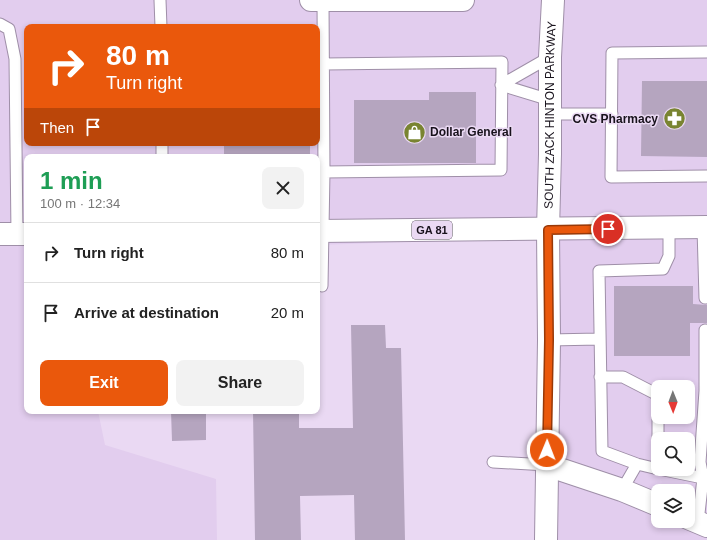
<!DOCTYPE html>
<meta charset="utf-8">
<style>
:root{--surface:#fff;--page:#f2f2f2;--text:#222;--muted:#767676;--line:#e0e0e0;--accent:#ea580c}
body{margin:0;font-family:Arial,sans-serif;background:var(--page);color:var(--text);height:100vh;display:flex;flex-direction:column;font-size:15px;white-space:nowrap}
*{box-sizing:border-box;margin:0}
p{font-size:13px;color:var(--muted)}
.icon{flex:none;width:22px;height:22px;fill:none;stroke:currentColor;stroke-width:2;stroke-linecap:round;stroke-linejoin:round}
.map{position:relative;flex:1;overflow:hidden}
.details{position:absolute;left:24px;top:154px;width:296px;height:260px;display:flex;flex-direction:column;background:var(--surface);border-radius:8px;box-shadow:0 2px 6px #0003}
.details>*{flex:none}
.hud{position:absolute;left:24px;top:24px;width:296px;height:122px;border-radius:8px;box-shadow:0 2px 6px #0003;background:#ea580c;color:#fff;overflow:hidden}
.needle{width:26px;rotate:179deg}
.tools{position:absolute;left:651px;top:380px;display:grid;gap:8px}
.tools a{display:grid;place-items:center;width:44px;height:44px;border-radius:8px;background:var(--surface);box-shadow:0 2px 6px #0003;font-size:20px}
.pin{position:absolute;display:grid;place-items:center;width:34px;height:34px;color:#fff;margin:-17px;border:2px solid #fff;border-radius:50%;box-shadow:0 1px 4px #0007}
.me{position:absolute;width:44px;margin:-22px;rotate:1deg;stroke-linejoin:round;filter:drop-shadow(0 0 3px #0008)}
.turn{display:flex;align-items:center;gap:14px;height:84px;padding:0 16px;font-size:18px}
.turn .icon{width:52px;height:52px;stroke-width:2.5}
.turn b{display:block;font-size:28px;line-height:34px}
.then{display:flex;align-items:center;height:38px;padding:0 16px;background:#0003;gap:8px;font-size:15px}
.round{display:grid;place-items:center;flex:none;width:42px;height:42px;border-radius:8px;background:var(--page)}
.summary{display:flex;align-items:center;justify-content:space-between;height:68px;padding:0 16px}
h1{font-size:24px;font-weight:700;line-height:30px;color:#1e9e55}
.cta{display:flex;gap:8px;margin-top:auto;padding:8px 16px}
.cta a{flex:1;height:46px;border-radius:8px;background:var(--accent);color:#fff;font-size:16px;font-weight:700;line-height:46px;text-align:center}
.cta a+a{background:var(--page);color:var(--text)}
ul{padding:0;list-style:none}
li{display:flex;align-items:center;gap:12px;height:60px;padding:0 16px;border-top:1px solid var(--line)}
li div{flex:1}
li b{display:block;font-size:15px}
li em{font-style:normal}
.map>svg:first-child{display:block}
.built{fill:#e2cdee;fill-rule:evenodd}
.building{fill:#b5a5bf}
.lines{fill:none;stroke-linecap:round;stroke-linejoin:round}
.service-casing{stroke:#9f8fa8;stroke-width:13}
.minor-casing{stroke:#9f8fa8;stroke-width:24}
.secondary-casing{stroke:#9f8fa8;stroke-width:24}
.primary-casing{stroke:#9f8fa8;stroke-width:24}
.service{stroke:#fff;stroke-width:11}
.minor{stroke:#fff;stroke-width:22}
.secondary{stroke:#fff;stroke-width:22}
.primary{stroke:#fff;stroke-width:22}
.route-casing{stroke:#983908;stroke-width:10}
.route{stroke:#ea580c;stroke-width:7}
.labels{text-anchor:middle;dominant-baseline:central;stroke-width:3;stroke-linejoin:round;paint-order:stroke}
.shield{fill:#ead9f3;stroke:#574e5c;stroke-width:1}
.shield-label{font-size:11px;font-weight:bold;fill:#18121c}
.street-label{font-size:12px;fill:#18121c;stroke:#ead9f3}
.poi-label{font-size:12px;font-weight:bold;fill:#18121c;stroke:#ead9f3;text-anchor:end}
</style>
<div class="map">
<svg width="707" height="540" viewBox="0 0 707 540">
<rect width="100%" height="100%" fill="#ead9f3"/>
<path class="built" d="M0,0H707V540H548L552,237L317,245V157H27V411H98L105,445L216,479L217,540H0ZM27,27H317V143H27ZM658,387H688V417H658ZM658,439H688V469H658ZM658,491H688V521H658Z"/>
<path class="building" d="M642,81H707V157L641,156Z
M429,92H476V163H354V100H429Z
M224,143H310V156L224,157Z
M614,286H693V304L707,305V323H690V356H614Z
M351,325H385L386,348H401L405,540H355L354,495L300,496L301,540H255L253,411H299V428H353Z
M171,411H206V440L172,441Z"/>
<g class="lines">
<defs>
<path id="service" d="M160,0L161,27
M0,24L9,29L15,59L17,234
M707,52L612,53L611,177L707,176
M324,64L502,62L501,170L324,172
M501,85L550,57
M501,85L550,100
M550,114H612
M162,143V157
M703,228L705,298
M322,286L324,172L323,1
M549,340L599,339
M600,377H623L658,395V469
M493,462L547,465
M637,464L602,451L599,271L663,269L669,256V228
M659,469L703,478L700,462L705,391V330
M622,490L637,464L658,469
M698,522L703,478L707,479"/>
<path id="minor" d="M547,465L622,490L658,505
M688,518L707,526"/>
<g id="secondary">
<path id="s1" d="M546,540L549,340L548,230L550,154V57L553,0"/>
</g>
<path id="primary" d="M311,0H463
M317,231L707,227
M0,234H27"/>
</defs>
<use href="#service" class="service-casing"/>
<use href="#minor" class="minor-casing"/>
<use href="#secondary" class="secondary-casing"/>
<use href="#primary" class="primary-casing"/>
<use href="#service" class="service"/>
<use href="#minor" class="minor"/>
<use href="#secondary" class="secondary"/>
<use href="#primary" class="primary"/>
</g>
<g class="lines">
<defs>
<path id="route" d="M547,450L549,340L548,230L608,229"/>
</defs>
<use href="#route" class="route-casing"/>
<use href="#route" class="route"/>
</g>
<defs>
<symbol id="pharmacy-disc" viewBox="-11 -11 22 22"><circle r="9.5" fill="#798431" stroke="#ead9f3"/><path d="M-2-6h4v4h4v4h-4v4h-4v-4h-4v-4h4Z" fill="#fff"/></symbol>
<symbol id="shop-disc" viewBox="-11 -11 22 22"><circle r="9.5" fill="#798431" stroke="#ead9f3"/><path d="M-5-2.5h2.3a2.7 3.5 0 0 1 5.4 0H5L5.5 6h-11ZM-1.5-2.5h3a1.5 2.3 0 0 0-3 0Z" fill="#fff"/></symbol>
</defs>
<g fill-rule="evenodd">
<use href="#pharmacy-disc" x="662" y="106" width="25" height="25"/>
<use href="#shop-disc" x="402" y="120" width="25" height="25"/>
</g>
<g class="labels">
<rect class="shield" x="412" y="221" width="40" height="18" rx="3"/>
<g class="shield-label">
<text x="432" y="230">GA 81</text>
</g>
<g class="street-label">
<text stroke="none"><textPath href="#s1" startOffset="425">SOUTH ZACK HINTON PARKWAY</textPath></text>
</g>
<g class="poi-label">
<text x="658" y="119">CVS Pharmacy</text>
<text x="430" y="132" text-anchor="start">Dollar General</text>
</g>
</g>
</svg>
<div class="tools">
<a><svg class="needle" viewBox="-14 -14 28 28"><path d="M0-13l5 13h-10z" fill="#e53935"/><path d="M0 13l5-13h-10z" fill="#767676"/></svg></a>
<a><svg class="icon" aria-label="search" viewBox="0 0 24 24"><circle cx="10" cy="10" r="6"/><path d="M15 15l6 6"/></svg></a>
<a><svg class="icon" aria-label="layers" viewBox="0 0 24 24"><path d="M12 4l9 5-9 5-9-5zM3 14l9 5 9-5"/></svg></a>
</div>
<div class="pin" style="left:608px;top:229px;background:#d93025"><svg class="icon" aria-label="arrive" viewBox="0 0 24 24"><path d="M6 21V4h12l-3 4 3 4H6"/></svg></div>
<svg class="me" style="left:547px;top:450px" viewBox="-20 -20 40 40"><circle r="17" fill="#ea580c" stroke="#fff" stroke-width="3"/><path d="M0-11L8 9 0 5-8 9z" fill="#fff"/></svg>
<div class="hud">
<div class="turn"><svg class="icon" aria-label="right" viewBox="0 0 24 24"><path d="M7 20v-9h11M14 6l5 5-5 5"/></svg><div><b>80 m</b>Turn right</div></div>
<div class="then">Then<svg class="icon" aria-label="arrive" viewBox="0 0 24 24"><path d="M6 21V4h12l-3 4 3 4H6"/></svg></div>
</div>
<section class="details">
<div class="summary"><div><h1>1 min</h1><p>100 m · 12:34</p></div><a class="round"><svg class="icon" aria-label="close" viewBox="0 0 24 24"><path d="M6 6l12 12M18 6L6 18"/></svg></a></div>
<ul>
<li><svg class="icon" aria-label="right" viewBox="0 0 24 24"><path d="M7 20v-9h11M14 6l5 5-5 5"/></svg><div><b>Turn right</b></div><em>80 m</em></li>
<li><svg class="icon" aria-label="arrive" viewBox="0 0 24 24"><path d="M6 21V4h12l-3 4 3 4H6"/></svg><div><b>Arrive at destination</b></div><em>20 m</em></li>
</ul>
<div class="cta"><a>Exit</a><a>Share</a></div>
</section>
</div>
